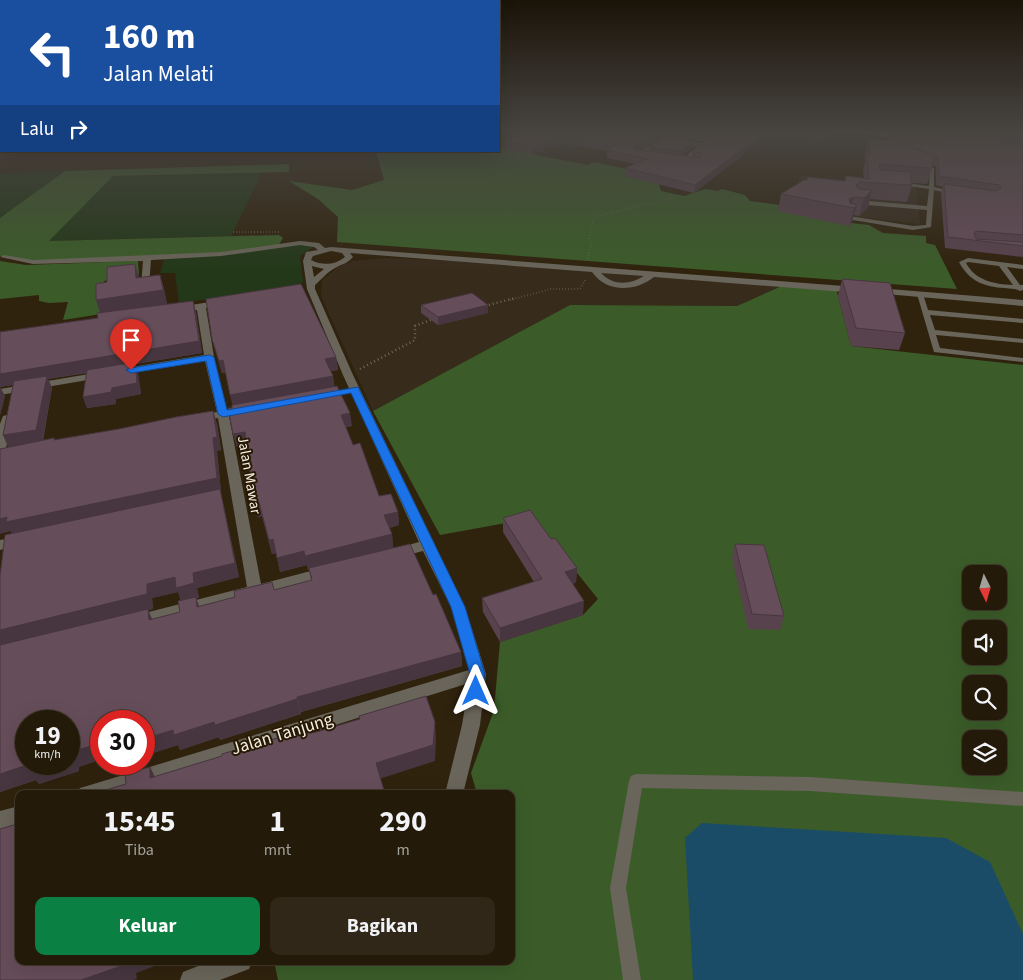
<!DOCTYPE html>
<html lang="id">
<style>
:root{--surface:#241a0a;--page:#302718;--text:#f1f3f6;--muted:#a3a19c;--line:#41382b;--accent:#0b8043}
body{margin:0;font-family:"Source Sans 3",sans-serif;background:var(--page);color:var(--text);height:100vh;display:flex;flex-direction:column;font-size:19px;white-space:nowrap}
*{box-sizing:border-box;margin:0}
p{font-size:16px;color:var(--muted)}
.icon{flex:none;width:28px;height:28px;fill:none;stroke:currentColor;stroke-width:2;stroke-linecap:round;stroke-linejoin:round}
.map{position:relative;flex:1;overflow:hidden}
.side{position:absolute;left:15px;top:790px;width:500px;height:175px;display:flex;flex-direction:column;background:var(--surface);border-radius:10px;box-shadow:0 5px 20px #0002,0 0 0 1px var(--line)}
.side>*{flex:none}
.top-card{position:absolute;left:0px;top:0px;width:500px;height:152px;box-shadow:0 5px 20px #0002,0 0 0 1px var(--line);background:#1a4fa0;color:#fff;overflow:hidden}
.needle{width:32px;rotate:175deg}
.fabs{position:absolute;left:962px;top:565px;display:grid;gap:10px}
.fabs a{display:grid;place-items:center;width:45px;height:45px;border-radius:10px;background:var(--surface);box-shadow:0 5px 20px #0002,0 0 0 1px var(--line);font-size:25px}
.speed{position:absolute;left:15px;top:710px;display:flex;gap:10px;font-size:25px;font-weight:700;text-align:center}
.speed>*{display:grid;place-content:center;width:65px;height:65px;border-radius:50%;background:var(--surface);box-shadow:0 5px 20px #0002,0 0 0 1px var(--line);line-height:1}
.speed small{font-size:12px;font-weight:400}
.speed .limit{border:8px solid #d22;background:#fff;color:#111}
.pin{position:absolute;display:grid;place-items:center;width:42px;height:42px;color:#fff;margin:-51px -21px;border-radius:50% 50% 50% 0;rotate:-45deg;box-shadow:0 0 5px #0007}
.pin .icon{rotate:45deg}
.me{position:absolute;width:55px;margin:-28px;rotate:0deg;stroke-linejoin:round;filter:drop-shadow(0 0 4px #0008)}
.turn{display:flex;align-items:center;gap:18px;height:105px;padding:0 20px;font-size:22px}
.turn .icon{width:65px;height:65px;stroke-width:2.5}
.turn b{display:block;font-size:35px;line-height:42px}
.then{display:flex;align-items:center;height:48px;padding:0 20px;background:#0003;gap:10px;font-size:19px}
.eta{display:flex;justify-content:space-evenly;align-items:center;height:85px;text-align:center}
.eta b{font-size:30px;font-weight:700;line-height:35px}
.cta{display:flex;gap:10px;margin-top:auto;padding:10px 20px}
.cta a{flex:1;height:58px;border-radius:10px;background:var(--accent);color:#fff;font-size:20px;font-weight:700;line-height:58px;text-align:center}
.cta a+a{background:var(--page);color:var(--text)}
.map>svg:first-child{display:block}
.education{fill:#372b1c}
.green{fill:#233819}
.forest{fill:#3b5c29;fill-rule:evenodd}
.water{fill:#1a4c67}
.lines{fill:none;stroke-linecap:round;stroke-linejoin:round}
.path-far2{stroke:#746856;stroke-width:1;stroke-dasharray:0.5 2;stroke-linecap:butt}
.path-far1{stroke:#746856;stroke-width:2;stroke-dasharray:0.5 2.5;stroke-linecap:butt}
.path{stroke:#746856;stroke-width:2.5;stroke-dasharray:1 3;stroke-linecap:butt}
.service{fill:#69655a;fill-rule:evenodd}
.minor{fill:#69655a;fill-rule:evenodd}
.secondary{fill:#8f8877;fill-rule:evenodd}
.wall{fill:#58424d;fill-rule:evenodd}
.shaded-wall{fill:#47363f}
.building{fill:#664d5a;stroke:#47363f}
.route{fill:#1a73e8;stroke:#114b97}
.labels{text-anchor:middle;dominant-baseline:central;stroke-width:4;stroke-linejoin:round;paint-order:stroke}
.street-label{font-size:15px;fill:#f6ede0;stroke:#261a05}
.near-street-label{font-size:18px;fill:#f6ede0;stroke:#261a05}
</style>
<div class="map">
<svg width="1023" height="980" viewBox="0 0 1023 980">
<rect width="100%" height="100%" fill="#30230e"/>
<path class="education" d="M800,176L916,187L920,224L792,210Z
M387,258L476,262L784,285L737,306L570,305L373,411L321,296L322,280L338,267L353,261Z"/>
<path class="green" d="M65,171L2,218H0V173Z
M262,173L231,236L48,241L113,176Z
M294,243L316,245L300,256L303,281L299,285L291,288L179,303L175,273H160L165,257Z"/>
<path class="forest" d="M499,144L505,148L532,154L588,165L594,162L636,171L625,176L659,184L661,191L684,196L705,189L718,191L722,189L745,195L750,201L780,205L833,221L869,225L883,233L926,236V243L935,245L957,289L337,242L338,217L318,199L289,181L352,190L384,180L376,151H499Z
M289,164V172L113,176L49,241L279,235L283,238L278,246L240,253L33,262L0,256V218L65,171Z
M0,261L26,265L138,261L139,275L104,281L101,299V314L63,320L68,302L49,303L39,301V295L0,299Z
M784,285L836,288L851,346L1023,365V980H278L274,961H511V794H477L471,773L494,710L500,642L583,615L598,599L533,518L440,535L373,411L570,305L737,306ZM971,574H999V601H971ZM971,629H999V656H971ZM971,684H999V711H971ZM971,739H999V766H971Z"/>
<path class="water" d="M702,823L946,838L990,862L1023,934V980H693L685,838Z"/>
<g class="lines">
<path class="path-far2" d="M634,207L676,197L686,191"/>
<path class="path-far1" d="M233,232H279
M588,259L591,244L589,239L594,217L639,206
M510,300L551,289H580L585,280"/>
<path class="path" d="M485,306L515,298
M360,369L415,340V326L433,319"/>
<path class="service" d="M921,162L934,168V187L958,193L955,195L934,190L931,227L913,230L847,219L846,218L849,216L913,226L926,225L927,210L856,204L853,202L856,200L927,206L929,189L895,184L898,182L929,186L930,169L919,164Z
M968,258L1023,265V269L1007,267L1020,285H1023V290L1020,291C1015,288 1011,289 1005,288C984,287 969,281 959,262ZM968,262L999,266L1013,285C994,284 976,281 966,263Z
M920,292L923,294L928,310L1023,319V323L930,315L935,330L1023,339V343L936,335L940,348L1023,358V362L934,352L917,294Z
M636,774L810,777L1023,792V806L810,791L642,788L626,888L641,980H623L610,888L629,781L631,776Z"/>
<path class="minor" d="M671,133H679L672,137L705,144V146L687,160L693,161V163L679,161L698,146L666,140L643,154L647,155V157L634,155Z
M300,241L319,243L325,248L331,247L857,287L861,290L857,293L654,277C635,292 607,293 592,272L350,253L353,257C347,264 342,264 335,268C327,272 321,280 315,285V289L353,375L465,607L486,674L480,725L463,794H445L462,725L469,683L115,794H78L80,788L87,786L469,670L451,607L423,551L396,558L391,556L389,553L391,550L419,542L343,375L307,289L303,261L306,252L318,250L314,247L300,245L221,256L151,260L149,287L145,290L141,287L143,261L33,264L0,257L4,255L33,260L221,252ZM331,251L342,253L345,257C335,265 323,266 311,260L313,256ZM312,266L324,269L314,277ZM601,273L644,276C630,285 613,286 601,273Z
M877,288L1023,300V306L874,293V289Z
M223,300L226,301V305L206,308L214,357L227,410L246,407L251,410L250,412L229,416L261,584L326,567L331,569L333,572L331,575L326,577L134,627L129,625L126,621L129,617L247,587L218,418L200,421L194,418L196,416L217,412L205,361L120,375L115,372L120,369L204,355L197,310L178,313L174,310L178,307Z
M101,372L106,375L105,377L0,395V389Z
M7,415L13,418L6,448L0,452V424L3,416Z
M21,536L26,537L28,540L26,543L0,550V540Z
M19,806V824L0,829V811Z
M211,961H252L249,969L220,980H180L183,972Z"/>
<path class="secondary" d="M856,133H881L907,137L904,139Z"/>
</g>
<path class="wall" d="M527,133H667L640,150L649,151V147H694L683,155L692,157V151L704,142L677,136L678,133H827L825,139L767,136L694,193L625,176V168L636,164L607,158V151L562,143L532,154L505,148V140Z
M889,133H1023V257L945,248L941,194L943,187L936,185V166L932,165V168L927,184L911,183L912,185L907,202L870,199L868,207L859,216L854,215L852,222L849,226L778,211L781,194L845,181L846,176L864,178L863,171L865,162V154L869,139L888,141L887,138Z
M135,264L139,278L160,275L164,289L167,304L196,312L202,353L135,364L138,374L141,394L116,399V404L87,408L83,397L87,373L48,379L52,388L43,441L54,438L55,440L119,429L213,411L217,424L221,450L217,451L221,492H220L223,503L239,577L197,588L199,598H196L199,606L274,590L311,581L309,570H308L307,565L280,572L276,553L272,554L262,516L258,517L254,503L246,445L237,447L233,434V405L226,373H222L212,339L336,357L338,370L330,371L333,376L334,386L352,426L346,427L353,445L379,496L398,512L399,525L389,528L392,534L393,548L433,595L461,652L462,666L301,712V714L220,740L219,737L180,750L178,745L144,756V721L79,767V771L39,784L36,780L0,792V576L12,534L11,531L8,447L3,435L13,385L0,387L5,396L0,415V332L98,318L100,313L96,300L107,282ZM178,592L181,601L180,612L152,620L148,610L153,609L152,598Z
M842,279L905,333L899,350L851,346L838,296Z
M421,305L488,313L438,325L421,313Z
M503,518L551,539L577,568L576,582L573,584L583,615L500,642L483,612L482,598L534,582L503,532Z
M735,544L784,616L780,630L748,629L732,558Z"/>
<path class="shaded-wall" d="M656,133H667L633,153L632,156L634,146Z
M763,133H768L767,136L694,193L695,185Z
M563,136L562,143L532,154V147Z
M694,141V147L680,157L681,151Z
M859,182L855,197H854L851,207L849,199L856,186Z
M872,190L868,207L859,216L864,198Z
M857,205L852,222L849,226L854,208Z
M135,264L139,278H136Z
M160,275L164,289L167,306L101,315L96,300Z
M193,301L196,312L202,353L135,364L138,374L141,394L116,399V404L87,408L83,397L112,388L135,364L48,379L52,388L42,443L9,448L3,435L46,379L0,387L5,396L0,415V374Z
M488,305V313L438,325V317Z
M336,357L338,370L327,372L325,359Z
M223,360L226,372L222,373L219,361Z
M333,376L335,389L233,408L230,395Z
M213,411L217,424L221,450L217,451L221,492H220L223,503L239,577L197,588L199,598H196L201,612L182,602L178,592L152,598L153,609L148,610L154,623L0,646V630L147,584L193,573L13,535L11,531L0,534V519L213,438Z
M350,413L352,426L343,428L341,415Z
M245,432L248,445L237,447L233,434Z
M259,502L262,516L258,517L254,503Z
M398,512L399,525L385,528L384,515Z
M392,534L393,548L308,570L305,556Z
M273,539L276,553L272,554L269,540Z
M304,551L307,565L280,572L277,558Z
M577,568L576,582L564,586L565,572Z
M584,601L583,615L500,642V628Z
M461,652L462,666L301,712L297,697Z
M297,699L301,714L220,740L219,737L180,750L178,745L144,756V739L173,730L214,722Z
M435,722L436,738L435,761L379,779L376,763Z
M101,743V760L79,767V771L39,784L36,780L0,792V774L30,764H69V758L71,752Z
M150,767L158,783L150,778Z
M127,961H168L136,973L137,979L133,980H81Z"/>
<path class="building" d="M527,133H656L634,146L633,149L700,158V153L692,151L707,140V136L697,133H763L695,185L625,168L648,159L607,150L617,145L563,136L532,147L505,140Z
M890,133H923L1023,144V235L976,231L974,233L976,239L1023,242V246L948,237L944,184L996,191L1001,188L1000,185L939,176L938,157L892,140Z
M988,133H1023V137Z
M669,136L694,141L681,151L649,147Z
M869,139L894,141L933,155L932,168L879,164L880,170L910,172L912,185L859,182L856,186L859,189L872,190L864,198L854,197L849,199L850,203L857,205L854,208L781,194L804,180H807L808,177L845,181L846,176L869,179L867,155H870Z
M135,264L136,278L160,275L163,290L96,300V284L107,282V267Z
M842,279L890,283L905,333L856,328Z
M301,284L336,357L325,359L333,376L230,395L223,360L219,361L212,339L206,299Z
M472,293L488,305L438,317L421,305Z
M193,301L199,341L0,374V332L98,318L97,313Z
M135,362L137,383L112,388L111,392L83,397L87,370Z
M47,376L36,430L3,435L14,381Z
M337,386L350,413L341,415L353,445L360,443L379,496L391,494L398,512L384,515L392,534L305,556L304,551L277,558L273,539L269,540L259,502L254,503L245,432L233,434L228,408H232V405Z
M213,411L217,437L213,438L217,478L6,522L7,517L0,519V449L54,438V440L119,429L176,417Z
M220,489L235,563L193,573L194,583L176,588L175,577L147,584V594L0,630V576L5,535Z
M530,510L551,539L555,538L577,568L565,572L584,601L500,628L482,598L542,579L503,518Z
M410,544L433,595L436,594L461,652L297,697V699L215,725L214,722L174,735L173,730L144,739V721H101V743L71,752V757L69,758V721H26V764H48L30,769V764L0,774V645L148,609L149,620L180,612L178,601L196,597L197,607L235,597L234,591L272,582L274,590L312,580L309,568Z
M735,544L764,545L784,616L752,614Z
M426,696L435,722L433,745L376,763L385,794H92L126,784L125,774L150,767V778L222,756V754L312,728L313,733L360,719L359,716Z
M18,814L19,961H127V964L81,980H0V829L17,824Z"/>
<linearGradient id="sky" x2="0" y2="1"><stop stop-color="#1a1308"/><stop offset="0.49" stop-color="#484541"/><stop offset="1" stop-color="#484541" stop-opacity="0"/></linearGradient>
<rect width="1023" height="270" fill="url(#sky)"/>
<path class="route" d="M209,355L214,357L227,410L358,387L465,607L485,674L481,696L476,697L470,696L468,691L470,674L451,607L351,393L223,417L218,414L206,361L131,373L126,370L131,368Z"/>
<g class="labels">
<g class="street-label">
<text transform="translate(249 475) rotate(80)">Jalan Mawar</text>
</g>
<g class="near-street-label">
<text transform="translate(282 734) rotate(-17)">Jalan Tanjung</text>
</g>
</g>
</svg>
<div class="fabs">
<a><svg class="needle" viewBox="-14 -14 28 28"><path d="M0-13l5 13h-10z" fill="#e53935"/><path d="M0 13l5-13h-10z" fill="#a3a19c"/></svg></a>
<a><svg class="icon" aria-label="sound" viewBox="0 0 24 24"><path d="M4 9h4l5-4v14l-5-4H4zM17 9q2 3 0 6"/></svg></a>
<a><svg class="icon" aria-label="search" viewBox="0 0 24 24"><circle cx="10" cy="10" r="6"/><path d="M15 15l6 6"/></svg></a>
<a><svg class="icon" aria-label="layers" viewBox="0 0 24 24"><path d="M12 4l9 5-9 5-9-5zM3 14l9 5 9-5"/></svg></a>
</div>
<div class="speed"><div>19<small>km/h</small></div><div class="limit">30</div></div>
<div class="pin" style="left:131px;top:370px;background:#d93025"><svg class="icon" aria-label="arrive" viewBox="0 0 24 24"><path d="M6 21V4h12l-3 4 3 4H6"/></svg></div>
<svg class="me" style="left:476px;top:691px" viewBox="-20 -20 40 40"><path d="M0-17L14 15 0 8-14 15z" fill="#1a73e8" stroke="#fff" stroke-width="4"/></svg>
<div class="top-card">
<div class="turn"><svg class="icon" aria-label="left" viewBox="0 0 24 24"><path d="M17 20v-9H6M10 6l-5 5 5 5"/></svg><div><b>160 m</b>Jalan Melati</div></div>
<div class="then">Lalu<svg class="icon" aria-label="right" viewBox="0 0 24 24"><path d="M7 20v-9h11M14 6l5 5-5 5"/></svg></div>
</div>
<section class="side">
<div class="eta">
<div><b>15:45</b><p>Tiba</p></div>
<div><b>1</b><p>mnt</p></div>
<div><b>290</b><p>m</p></div>
</div>
<div class="cta"><a>Keluar</a><a>Bagikan</a></div>
</section>
</div>
